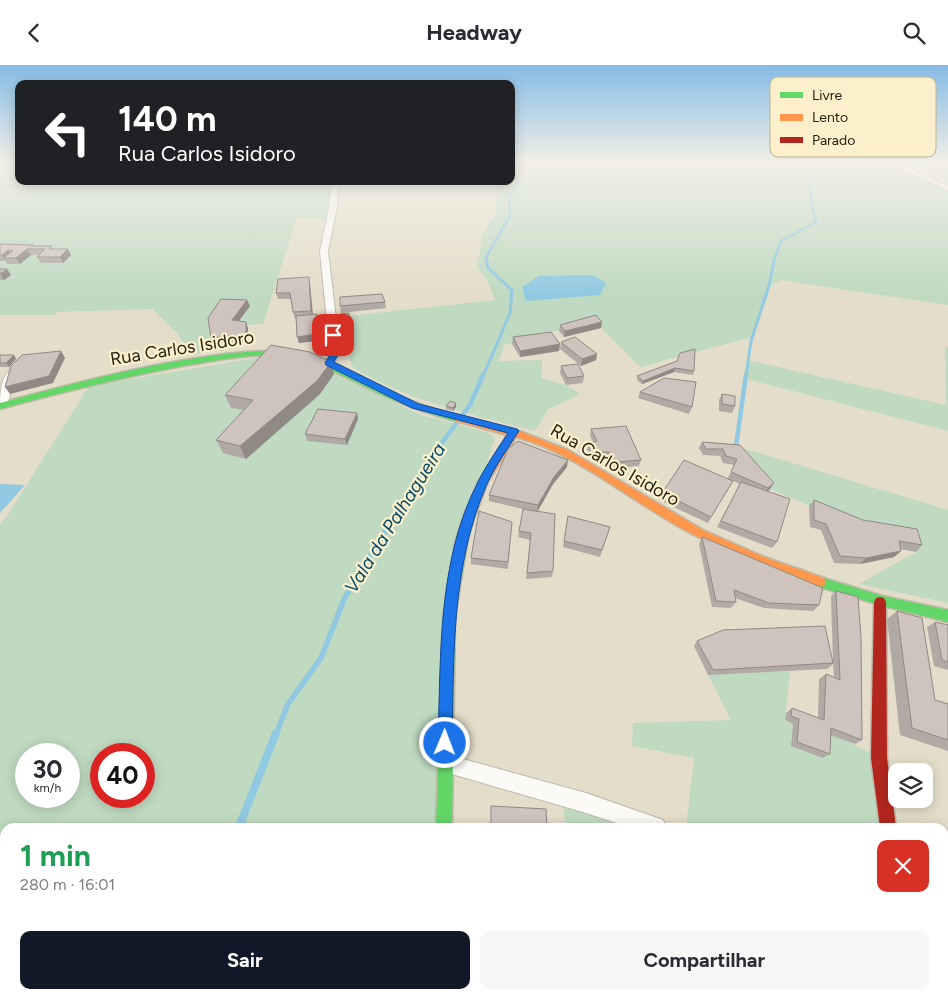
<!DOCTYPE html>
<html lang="pt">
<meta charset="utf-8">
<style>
:root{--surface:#fff;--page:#f7f7f7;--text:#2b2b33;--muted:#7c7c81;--accent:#111827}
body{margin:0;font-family:Figtree,sans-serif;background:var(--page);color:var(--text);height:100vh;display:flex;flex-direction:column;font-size:19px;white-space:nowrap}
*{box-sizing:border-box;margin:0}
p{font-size:16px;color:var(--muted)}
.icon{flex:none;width:28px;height:28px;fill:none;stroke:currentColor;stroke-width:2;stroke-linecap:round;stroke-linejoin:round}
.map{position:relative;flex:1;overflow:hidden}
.sheet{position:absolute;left:0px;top:758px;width:949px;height:176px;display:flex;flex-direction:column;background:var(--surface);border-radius:15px 15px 0 0;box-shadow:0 2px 12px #0003}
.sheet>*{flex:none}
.banner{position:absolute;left:15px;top:15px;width:500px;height:105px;border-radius:10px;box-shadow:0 2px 12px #0003;background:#202124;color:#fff;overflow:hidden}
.fabs{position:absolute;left:888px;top:698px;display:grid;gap:10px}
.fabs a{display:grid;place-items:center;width:45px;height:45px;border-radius:10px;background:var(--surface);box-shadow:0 2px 12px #0003;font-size:25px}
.speed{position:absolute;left:15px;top:678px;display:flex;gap:10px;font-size:25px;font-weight:700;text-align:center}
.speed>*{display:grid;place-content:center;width:65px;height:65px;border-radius:50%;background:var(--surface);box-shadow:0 2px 12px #0003;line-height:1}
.speed small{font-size:12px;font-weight:400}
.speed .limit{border:8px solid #d22;background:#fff;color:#111}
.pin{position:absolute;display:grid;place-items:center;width:42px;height:42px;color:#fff;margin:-21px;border-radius:10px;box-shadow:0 2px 8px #0006}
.me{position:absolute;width:55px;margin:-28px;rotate:1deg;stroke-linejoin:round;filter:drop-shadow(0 0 4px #0008)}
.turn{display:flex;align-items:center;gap:18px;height:105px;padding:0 20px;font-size:22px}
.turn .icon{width:65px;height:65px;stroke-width:2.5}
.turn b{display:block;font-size:35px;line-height:42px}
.round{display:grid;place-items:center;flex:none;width:52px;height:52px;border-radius:10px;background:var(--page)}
.summary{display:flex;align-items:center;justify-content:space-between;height:85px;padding:0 20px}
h1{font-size:30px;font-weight:700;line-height:38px;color:#1e9e55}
.cta{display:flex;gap:10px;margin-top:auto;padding:10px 20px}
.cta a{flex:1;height:58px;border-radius:10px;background:var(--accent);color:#fff;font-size:20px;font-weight:700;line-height:58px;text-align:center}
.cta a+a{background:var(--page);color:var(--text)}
header{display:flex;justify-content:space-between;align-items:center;height:65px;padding:0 20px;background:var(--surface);font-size:22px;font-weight:700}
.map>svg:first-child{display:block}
.green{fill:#bfdac1;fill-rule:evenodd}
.water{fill:#91c9e2}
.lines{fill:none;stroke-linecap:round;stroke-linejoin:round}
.stream-far4{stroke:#91c9e2;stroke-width:2.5}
.stream-far3{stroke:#91c9e2;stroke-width:3}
.stream-far2{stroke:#91c9e2;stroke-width:4.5}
.stream-far1{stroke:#91c9e2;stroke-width:5.5}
.stream{stroke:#91c9e2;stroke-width:8}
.street-casing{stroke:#beb9a9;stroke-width:2}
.fast-casing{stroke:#beb9a9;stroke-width:3}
.slow-casing{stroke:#beb9a9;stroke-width:3}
.jam-casing{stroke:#beb9a9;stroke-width:3}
.street{fill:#fbfaf7;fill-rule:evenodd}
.fast{fill:#63d668;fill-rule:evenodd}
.slow{fill:#ff974d;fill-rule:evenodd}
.jam{fill:#b3261e;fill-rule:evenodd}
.rail-casing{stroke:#cfcdc7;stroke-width:3}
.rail{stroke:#fbf0cb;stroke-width:2;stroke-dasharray:5.5;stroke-linecap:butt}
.wall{fill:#b1a9a3}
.shaded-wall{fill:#908984}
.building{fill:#cec4bd;stroke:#908984}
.route{fill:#1a73e8;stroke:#114b97}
.labels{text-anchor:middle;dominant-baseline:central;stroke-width:4.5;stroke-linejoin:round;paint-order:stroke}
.street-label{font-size:18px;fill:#252113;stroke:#fbf0cb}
.water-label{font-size:19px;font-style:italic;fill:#064c6a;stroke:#fbf0cb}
.key{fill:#fbf0cb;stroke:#bbb294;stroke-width:1}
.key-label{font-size:14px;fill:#252113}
</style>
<header><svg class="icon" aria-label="back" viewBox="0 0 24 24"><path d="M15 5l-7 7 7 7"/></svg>Headway<svg class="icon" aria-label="search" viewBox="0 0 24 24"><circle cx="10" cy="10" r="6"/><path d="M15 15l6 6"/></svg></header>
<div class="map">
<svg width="948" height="933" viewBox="0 0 948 933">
<rect width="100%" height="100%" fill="#e3ddc9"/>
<path class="green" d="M0,100H19V116H335L329,154L297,152L263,259L235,261L211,271L214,279L210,286L192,290L176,267L152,244L55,247L56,249L52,250H0Z
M511,100H897L948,123V240L780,215L769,222L752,272L640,302L594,256L504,280L499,296L542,295L541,313L566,320L580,329L548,344L535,366C468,348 412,338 352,302L338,252L495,235L487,214L477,203L483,168L495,150L498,120L511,116Z
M914,100H948V115Z
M945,281L948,282V366L746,314L747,295L946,340Z
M255,293H275L313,299L419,349L489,368L495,373L481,417L459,472L443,665L441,762H5V929H433V933H0V459L7,451L89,321ZM26,689H69V731H26ZM101,689H144V731H101Z
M736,381L948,445V538L859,519L916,487L911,470L857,461L770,424Z
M790,606L785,655L793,659L791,681L818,660L879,693L888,762H686L694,693L632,681L633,658L731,655L708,610Z
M563,732L640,757L641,762H565Z
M573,929H659L663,933H573Z"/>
<path class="water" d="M593,210L606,218L600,230L526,236L522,222L539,211Z
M0,419L25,420L0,448Z"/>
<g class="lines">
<path class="stream-far4" d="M486,192L510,151L509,131L519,120L512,100
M775,192L781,176L816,157C811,137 803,115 822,100"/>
<path class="stream-far3" d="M483,311L510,248L512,225L488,203L486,191
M746,311L751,276L769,221L775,191"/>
<path class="stream-far2" d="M736,381L746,310
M385,466L429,395L470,340L483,310"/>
<path class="stream-far1" d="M276,669L288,639L321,593L345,532L386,465"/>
<path class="stream" d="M239,762L276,668
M171,933L173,929"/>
<defs>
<path id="street" d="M894,100H902L948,121V125Z
M332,116H338L337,142L328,186L340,288L333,300L329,301L324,298L330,288L320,186L329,142Z
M12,305L17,308L7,340L0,343C0,332 0,309 12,305Z
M445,689L586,728L663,755L666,762H629L586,748L445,707L438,705L436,698L438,691Z
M425,929H449V933H425Z"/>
<path id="fast" d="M260,286C314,286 350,309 397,330C418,339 440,346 462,352L464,354L459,357C436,351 413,344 391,334C361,321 333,303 301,295C264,285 225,294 188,300C124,312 62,327 0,344V338C82,316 176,291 260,286Z
M467,454L473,458L468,473L455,551L452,762H436L443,551L456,473L463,455Z
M820,512L883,531L948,545V557L883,541L816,521L814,517L816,513Z"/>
<path id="slow" d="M459,351L517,365L568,385L703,465L764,492L824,513L826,517L824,521L820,522L816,521C775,506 734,491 696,471C636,441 581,390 516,372L488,417L471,461H463L461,458L478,417L507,370L456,356L454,354Z"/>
<path id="jam" d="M880,532L884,533L886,537L887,693L896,762H880L871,693L874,537L876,533Z"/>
</defs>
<use href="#street" class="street-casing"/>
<use href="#fast" class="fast-casing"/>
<use href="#slow" class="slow-casing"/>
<use href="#jam" class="jam-casing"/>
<use href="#street" class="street"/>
<use href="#fast" class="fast"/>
<use href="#slow" class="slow"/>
<use href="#jam" class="jam"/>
<defs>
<path id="rail" d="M909,100L948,118"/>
</defs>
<use href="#rail" class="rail-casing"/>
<use href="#rail" class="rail"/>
</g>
<path class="wall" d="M0,179L33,180L34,181L54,184L71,190L63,198H41L37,192L39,190H31L20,199H7L6,196H0Z
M0,204H7L11,210L4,215H0Z
M310,219L313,249L324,275L299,278L296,254H295L293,247L291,234H278L276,228Z
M385,237L386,243L341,248L340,241Z
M250,241L239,256L248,263V276L214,279L211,273Z
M349,248L351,264L341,265L340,258Z
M560,260L601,263L564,272L559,266Z
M513,272L560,279L559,286L520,292L512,279Z
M561,277L597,289L596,295L581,301L560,284Z
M0,290H14L16,294L9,302H0Z
M677,296L694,306L693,310L674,307L642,319L637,315V311Z
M331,297L334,309L320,329L246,394L223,388L216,375L244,345L231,343L225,330Z
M561,301L584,311L583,318L566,320L560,308Z
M640,327L692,342L689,349L638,333Z
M722,329L735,341L732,348L719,346V335Z
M446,341L456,342L453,346L446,344Z
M357,348L358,354L347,380L307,376L305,369Z
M591,364L641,395L639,401L615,403L607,393H596L587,385L588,379L593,377L590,371Z
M702,377L740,380L770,424L768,426L777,477L772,483L717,462L740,419L733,416L708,458L659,435L662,428L728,413L734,400L723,398L720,391L703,390L699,383Z
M567,402L553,419L538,446L553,506L552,512L526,514L530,475L518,472L523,444L489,436V430Z
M814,435L922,480L916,487L900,484L901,486L894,492L860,499L834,498L821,465L810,462L809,441Z
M568,451L610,462L600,492L563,482Z
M512,457L508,504L471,499V493Z
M702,472L819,540L813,546L764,543L735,533L736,537L731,543L712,542L699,479Z
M836,526L862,675L855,679L830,670V689L823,693L791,681L793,659L785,655L786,648L792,643L818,653L819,614L826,609L834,612L833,599L827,604L708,610L694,581L697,576L833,597L831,531Z
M897,546L935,635L948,639V686L900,670L887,554Z
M935,557L948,560V605L934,601L927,562Z
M912,759L923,762H903Z
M944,769L948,770V867L944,866Z
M717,929H771L772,933H719Z
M795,929H895L896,933H796Z"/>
<path class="shaded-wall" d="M27,184L31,190L20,199L16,193Z
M68,184L71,190L63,198L60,192Z
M8,185L12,192L3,193L2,190Z
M7,204L11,210L4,215L0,209Z
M309,212L310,219L313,253L311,246Z
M247,235L250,241L235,261L232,255Z
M246,257L248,263V276L246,269Z
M602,257L601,263L564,272L565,266Z
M322,268L324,275L299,278L297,272Z
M560,279L559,286L520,292V286Z
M61,286L65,293L53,318L10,329L5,322Z
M597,289L596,295L581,301L582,294Z
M14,290L16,294L9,302L6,298Z
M331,297L334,309L320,329L246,394L240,381Z
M675,303L674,307L642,319L643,316Z
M456,338V342L453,346V343Z
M357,348L358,354L347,380L345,374Z
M568,395L567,402L553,419L537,447L538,440L554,412Z
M774,418L770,424L764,430L768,423Z
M901,486L894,492L860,499L866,493Z"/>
<path class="building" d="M0,179L33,180L31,181H52L49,184H68L60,192H37L45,184H27L16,193H3L13,186L8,185L2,190H0Z
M0,204H7L0,209Z
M309,212L311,246L293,247L290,228H276L278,214Z
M382,229L385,237L340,241V232Z
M221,234L247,235L232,255L246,257V269L211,273L208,253Z
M349,248V258H340V249Z
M317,249L322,268L297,272L296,251Z
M596,250L602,257L565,266L560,260Z
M551,267L560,279L520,286L513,272Z
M575,272L597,289L582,294L561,277Z
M271,280L310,287L331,297L317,316L240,381L216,375L253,335L225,330Z
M695,284L694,306L675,303L643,316L637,311L677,296L680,288Z
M61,286L49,311L5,322L11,301L22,290Z
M0,290H14L6,298H0Z
M578,299L584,311L567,313L561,301Z
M664,313L696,317L692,342L640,327Z
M722,329L735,331V341L722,339Z
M450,336L456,338L453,343L446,341Z
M318,344L357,348L345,374L305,369Z
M626,361L641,395L617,397L609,387H597L588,379L597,376L591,364Z
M518,376L568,395L554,412L538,440L489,430L508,384Z
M702,377L740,380L774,418L768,423L731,407L737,394L726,391L723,384H706Z
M684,395L733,416L711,452L662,428Z
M741,417L790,434L777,477L721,456Z
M814,435L863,455L917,464L922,480L899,476L901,486L866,493L840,491L826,459L814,455Z
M523,444L555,449L553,506L527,508L531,468L519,466Z
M479,446L512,457L508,497L471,493Z
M568,451L610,462L602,485L564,476Z
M702,472L823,523L819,540L769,538L734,525L736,537L716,536Z
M836,526L858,532L861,572L862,675L831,663L830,689L797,677L799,654L791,651L792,643L824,655L826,609L840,615Z
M897,546L922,553L935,635L948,639V675L912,663Z
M935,557L948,560V597L942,595Z
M825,561L833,598L713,605L697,576L723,565Z
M491,741L546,744L547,762H491Z
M912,759L923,762H913Z
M944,769L948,770V863L944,861Z
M455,929H561V933H455Z
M723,929H771L772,933H724Z
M803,929H895L896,933H804Z"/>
<linearGradient id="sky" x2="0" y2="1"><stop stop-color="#85bce6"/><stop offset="0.43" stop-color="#f2f0e7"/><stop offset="1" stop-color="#f2f0e7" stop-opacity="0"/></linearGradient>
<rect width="948" height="230" fill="url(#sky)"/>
<path class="route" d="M333,267L337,270L339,288L334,297L419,339L517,364L519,366C508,383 495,401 487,419C451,501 454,591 452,678L450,684L445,686L440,684L438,678C441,591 437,496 478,417C486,400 498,384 508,368L412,343L326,300L325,298L331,288L329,270Z"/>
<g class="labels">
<g class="street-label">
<text transform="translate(182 283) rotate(-9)">Rua Carlos Isidoro</text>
<text transform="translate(615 400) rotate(30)">Rua Carlos Isidoro</text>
</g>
<g class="water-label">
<text transform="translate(395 453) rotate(-58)">Vala da Palhagueira</text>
</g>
</g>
<rect x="770" y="12" width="166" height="80" rx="8" class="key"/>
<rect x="780" y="27" width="23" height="6" fill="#63d668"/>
<rect x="780" y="49" width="23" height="7" fill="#ff974d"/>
<rect x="780" y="72" width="23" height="6" fill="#b3261e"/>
<g class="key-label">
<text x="812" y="35">Livre</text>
<text x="812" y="57">Lento</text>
<text x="812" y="80">Parado</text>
</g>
</svg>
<div class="fabs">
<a><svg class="icon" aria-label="layers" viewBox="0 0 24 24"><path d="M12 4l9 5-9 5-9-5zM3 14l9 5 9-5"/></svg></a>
</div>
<div class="speed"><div>30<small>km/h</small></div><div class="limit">40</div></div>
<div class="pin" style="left:333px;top:270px;background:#d93025"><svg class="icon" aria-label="arrive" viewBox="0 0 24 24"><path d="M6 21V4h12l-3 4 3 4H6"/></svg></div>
<svg class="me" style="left:445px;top:678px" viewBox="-20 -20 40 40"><circle r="17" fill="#1a73e8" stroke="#fff" stroke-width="3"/><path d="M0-11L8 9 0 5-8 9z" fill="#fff"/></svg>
<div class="banner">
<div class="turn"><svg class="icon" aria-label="left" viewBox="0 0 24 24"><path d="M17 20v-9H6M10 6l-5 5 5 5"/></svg><div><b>140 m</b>Rua Carlos Isidoro</div></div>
</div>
<section class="sheet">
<div class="summary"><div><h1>1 min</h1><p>280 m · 16:01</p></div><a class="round" style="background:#d93025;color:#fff"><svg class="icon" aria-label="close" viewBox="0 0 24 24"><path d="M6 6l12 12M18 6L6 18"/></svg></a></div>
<div class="cta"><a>Sair</a><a>Compartilhar</a></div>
</section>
</div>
